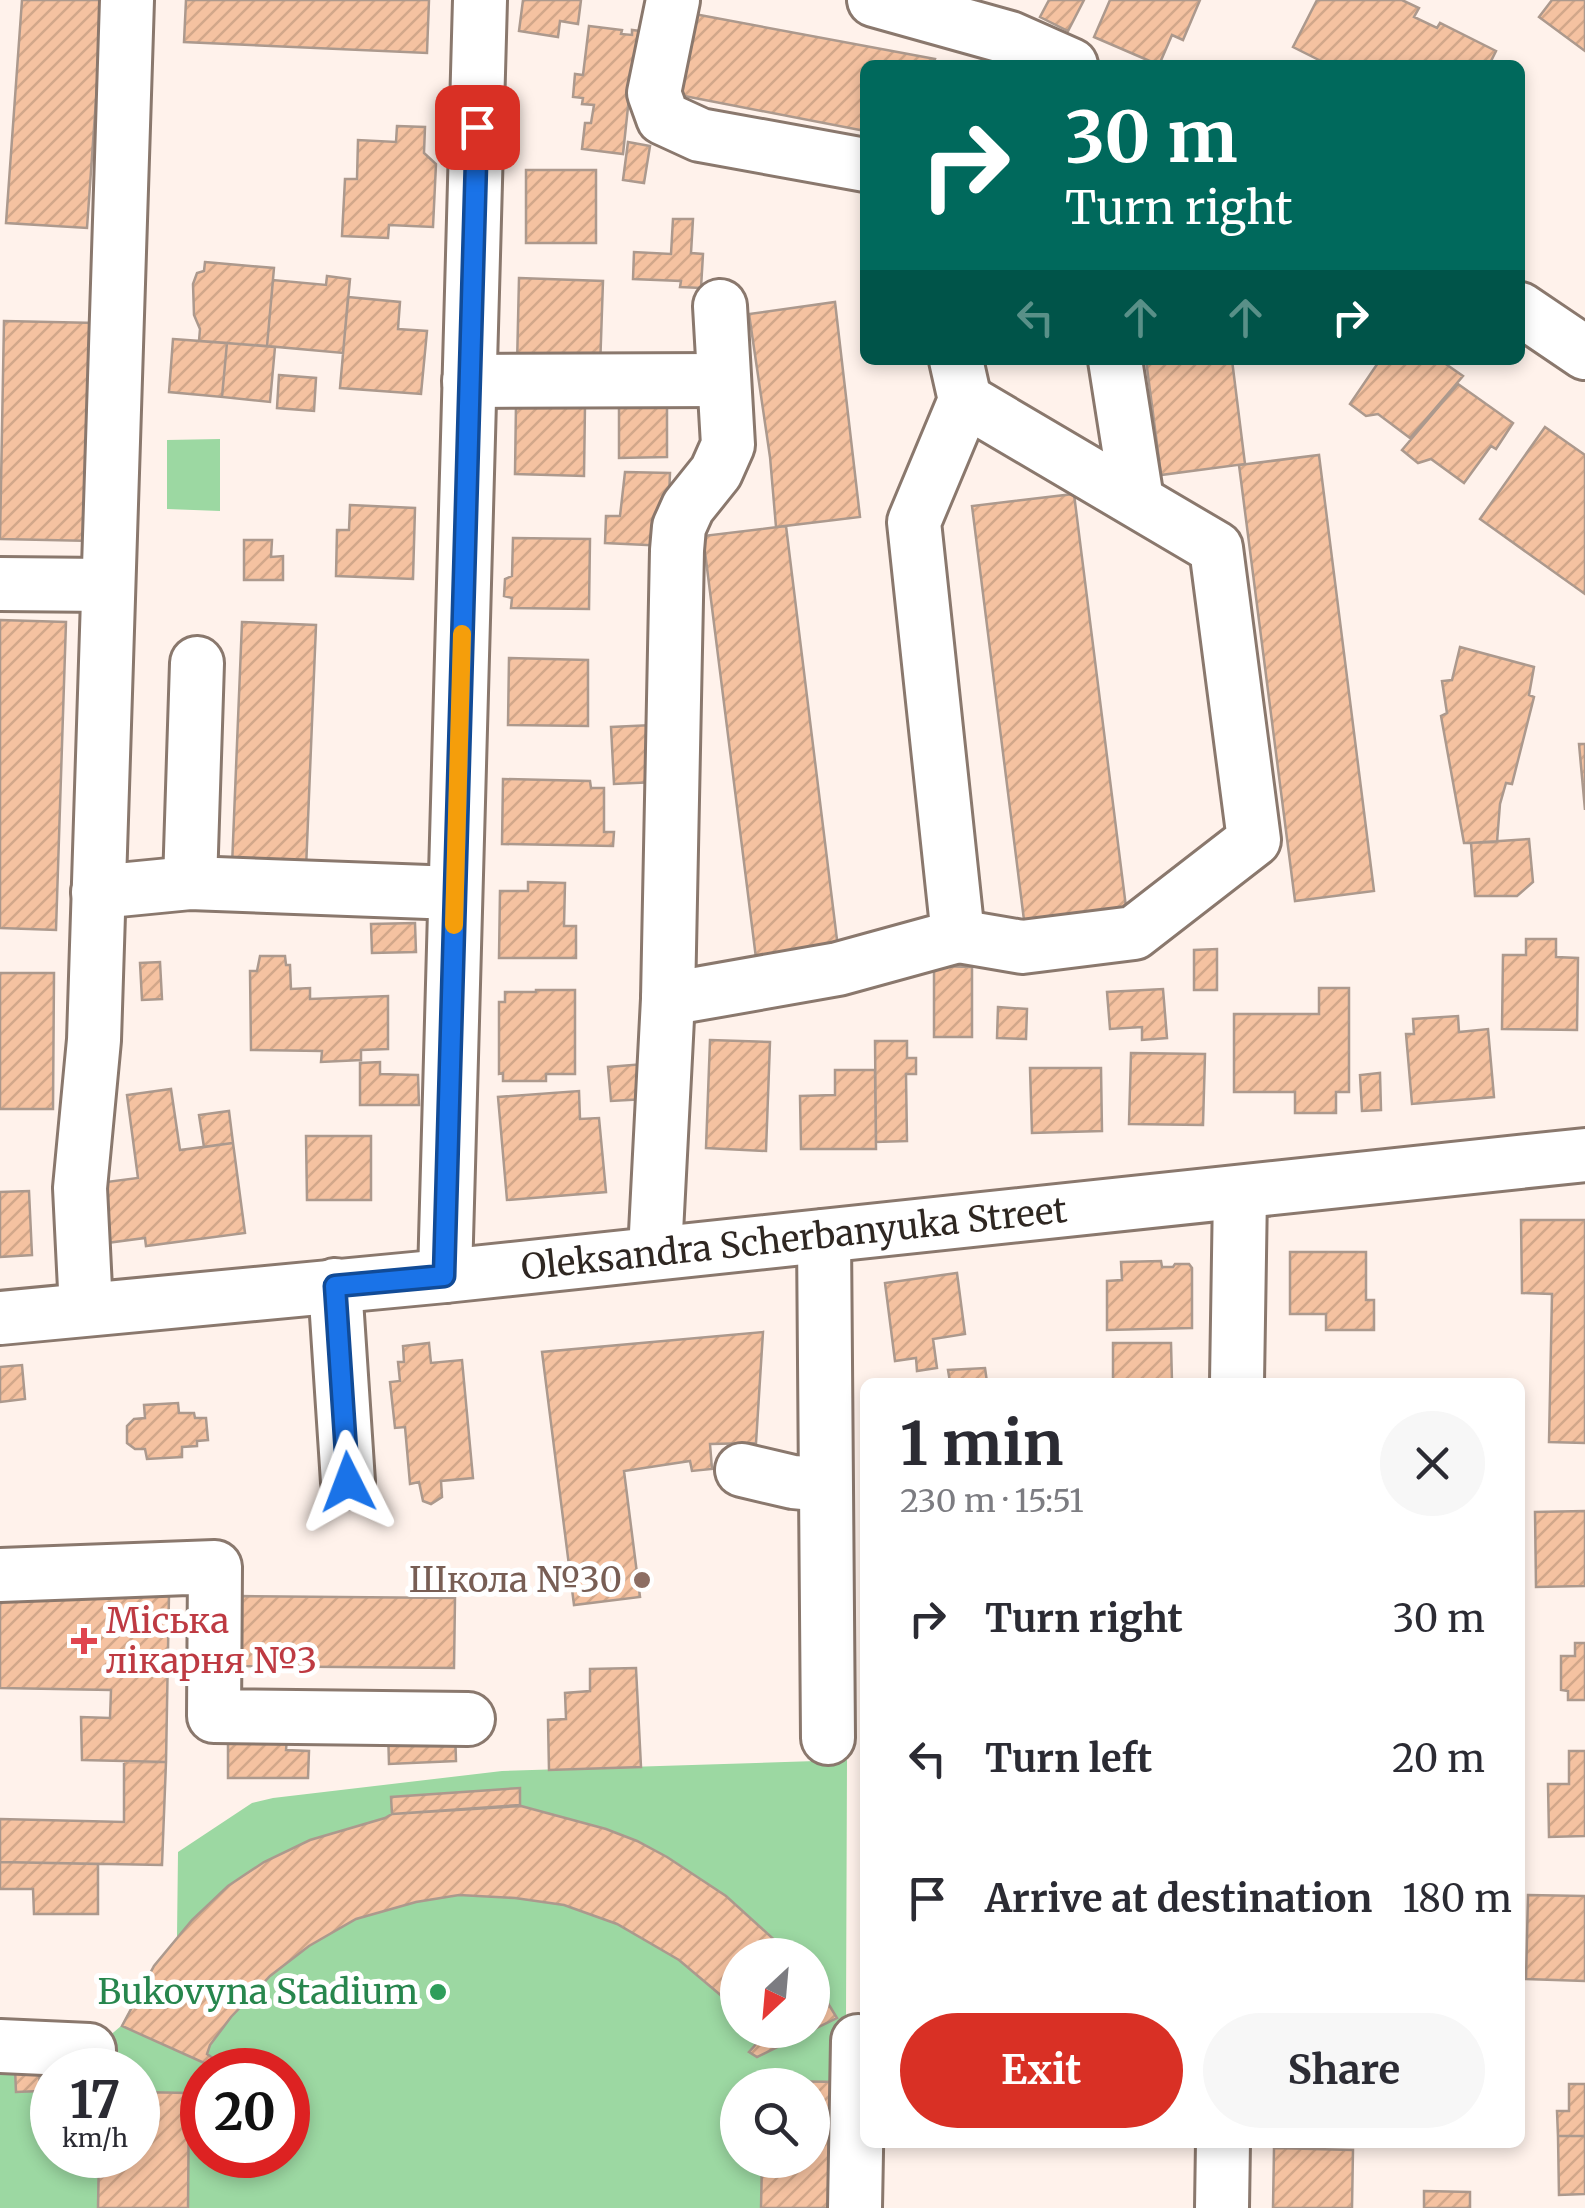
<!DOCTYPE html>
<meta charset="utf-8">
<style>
:root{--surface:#fff;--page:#f7f7f7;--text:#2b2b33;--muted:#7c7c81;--accent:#d93025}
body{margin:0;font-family:Merriweather,serif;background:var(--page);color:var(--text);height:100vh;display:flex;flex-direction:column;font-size:38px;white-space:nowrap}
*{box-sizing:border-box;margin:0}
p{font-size:32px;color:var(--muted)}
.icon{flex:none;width:55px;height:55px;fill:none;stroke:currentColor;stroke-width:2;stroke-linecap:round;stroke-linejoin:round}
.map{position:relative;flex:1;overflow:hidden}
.sheet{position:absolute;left:860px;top:1378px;width:665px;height:770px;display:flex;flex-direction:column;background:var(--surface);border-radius:15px;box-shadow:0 5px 15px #0003}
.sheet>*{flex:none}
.hud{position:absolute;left:860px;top:60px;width:665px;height:305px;border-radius:15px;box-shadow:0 5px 15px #0003;background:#00695c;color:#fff;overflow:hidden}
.needle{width:65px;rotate:206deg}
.controls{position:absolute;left:720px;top:1938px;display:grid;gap:20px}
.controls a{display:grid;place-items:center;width:110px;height:110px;border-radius:50%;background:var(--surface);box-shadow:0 5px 15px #0003;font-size:50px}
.speed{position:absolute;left:30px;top:2048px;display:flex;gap:20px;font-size:50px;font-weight:700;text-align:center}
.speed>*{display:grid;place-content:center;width:130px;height:130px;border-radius:50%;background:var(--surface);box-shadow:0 5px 15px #0003;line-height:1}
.speed small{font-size:25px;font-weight:400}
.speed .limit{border:15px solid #d22;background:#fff;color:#111}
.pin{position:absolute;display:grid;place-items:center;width:85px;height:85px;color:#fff;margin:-42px;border-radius:20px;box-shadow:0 5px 15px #0006}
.me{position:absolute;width:110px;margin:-55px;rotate:357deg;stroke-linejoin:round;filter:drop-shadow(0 0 8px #0008)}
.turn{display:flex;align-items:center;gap:35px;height:210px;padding:0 40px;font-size:45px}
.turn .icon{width:130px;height:130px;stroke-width:2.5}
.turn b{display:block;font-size:70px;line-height:85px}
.lanes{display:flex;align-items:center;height:95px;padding:0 40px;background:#0003;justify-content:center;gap:50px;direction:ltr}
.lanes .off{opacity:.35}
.round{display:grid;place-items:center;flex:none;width:105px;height:105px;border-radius:52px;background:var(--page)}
.head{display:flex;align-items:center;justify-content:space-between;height:170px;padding:0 40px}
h1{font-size:60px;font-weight:700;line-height:75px}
.button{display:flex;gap:20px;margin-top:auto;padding:20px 40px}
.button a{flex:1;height:115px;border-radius:60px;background:var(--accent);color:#fff;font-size:40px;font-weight:700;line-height:115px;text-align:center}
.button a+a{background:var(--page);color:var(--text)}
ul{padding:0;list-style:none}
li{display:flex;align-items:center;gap:30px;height:140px;padding:0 40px}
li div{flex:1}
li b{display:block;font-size:38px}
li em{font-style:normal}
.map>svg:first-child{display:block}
.green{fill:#9cd8a2;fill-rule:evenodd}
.building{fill:url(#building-hatch);stroke:#ac998d;stroke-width:2.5}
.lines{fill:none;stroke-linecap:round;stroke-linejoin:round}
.minor-casing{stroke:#8a786d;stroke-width:58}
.minor{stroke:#fff;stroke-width:52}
.route-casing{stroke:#114b97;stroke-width:25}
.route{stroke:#1a73e8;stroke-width:18}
.slow{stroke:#f59e0b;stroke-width:18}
.education-dot{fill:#8d6e63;stroke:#fff;stroke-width:4}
.health-dot{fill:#e0444e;stroke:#fff;stroke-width:4}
.leisure-dot{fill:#2e9e5b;stroke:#fff;stroke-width:4}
.labels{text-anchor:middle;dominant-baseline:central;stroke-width:10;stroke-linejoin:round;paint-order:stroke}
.street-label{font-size:35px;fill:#2f2722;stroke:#fff}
.education-label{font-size:35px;fill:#785e54;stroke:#fff;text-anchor:end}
.health-label{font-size:35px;fill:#be3a42;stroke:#fff;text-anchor:start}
.leisure-label{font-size:35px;fill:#27864d;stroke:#fff;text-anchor:end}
</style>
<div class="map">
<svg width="1585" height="2208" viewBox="0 0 1585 2208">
<defs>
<pattern id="building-hatch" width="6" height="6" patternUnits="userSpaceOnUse" patternTransform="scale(2.5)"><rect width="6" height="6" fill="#f5c2a1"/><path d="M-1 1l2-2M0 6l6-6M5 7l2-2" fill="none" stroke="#d2a78a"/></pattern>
</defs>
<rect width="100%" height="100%" fill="#fff2eb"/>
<path class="green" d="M220,439V511L167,509V440Z
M847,1760L846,2021L874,2208H0V2024L107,2038L121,2026L154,1966L177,1937L178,1852L252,1803L273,1798L502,1771ZM738,1955H812V2030H738ZM52,2070H138V2155H52ZM202,2070H288V2155H202ZM738,2085H812V2160H738Z"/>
<path class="building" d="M22,0H103L87,228L6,223Z
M186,0H429L427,53L184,42Z
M523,0H581L578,24L560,21L558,37L519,31Z
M1049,0H1084L1068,31L1040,17Z
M1110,0H1200L1183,40L1172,35L1159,65L1094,37Z
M1317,0H1402L1419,8L1414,17L1437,28L1440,23L1496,51L1489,65H1329L1293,47Z
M1552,0H1585V51L1539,17Z
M689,13L935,59L933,65H865V131L674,94Z
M589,26L622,30L621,34L632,35V30L649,32L631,79L623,154L582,149L585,123H591L594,105L582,104L583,98L573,97L575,74L583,75Z
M397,126L425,127L424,153L436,164L433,227L389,225L388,238L342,236L345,179H357L358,140L396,142Z
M628,142L650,146L644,183L623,180Z
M526,170H596V243H526Z
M673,219H693L691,253L703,254L701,288L680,287L681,281L633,279L634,252L671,254Z
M205,262L274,268L267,346L199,341L200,329L194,315L193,284L197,273L204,271Z
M327,276L350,279L343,353L267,346L273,280L326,285Z
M519,278L603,281L600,369L517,366Z
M348,297L400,302L398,329L427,331L421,394L340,388Z
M835,302L860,517L776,527L770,457L749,314Z
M4,321L97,323L93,541L0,539Z
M173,339L227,343L222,397L169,392Z
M227,343L275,347L270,402L222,397Z
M1146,360H1232L1245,464L1161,475Z
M1380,360H1440L1463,376L1410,438L1378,414L1366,416L1350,404Z
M279,375L316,378L314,411L277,408Z
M1458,384L1513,423L1496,449L1491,446L1464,483L1431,459L1418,463L1402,450Z
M619,399L667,400V457L619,458Z
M516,404L585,405L584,476L515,474Z
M1545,427L1585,455V594L1480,519Z
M1319,455L1374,891L1295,901L1239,465Z
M625,472L670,473L667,546L605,543L606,516H620Z
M1074,494L1128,923L1026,936L972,506Z
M350,505L415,508L413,579L336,576L337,530H349Z
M786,526L839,956L757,966L703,536Z
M513,538L590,539L589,609L511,608L512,598L504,596L505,579L512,576Z
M244,540H272L271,557L283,556V580H244Z
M0,620L66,622L56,930L0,928Z
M242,622L316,625L306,869L232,866Z
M1460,647L1534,667L1529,695L1534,697L1512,784L1506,783L1500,804L1497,842L1464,843L1441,716L1447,713L1442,681L1452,680Z
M509,658L588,660V726L508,725Z
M653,725L656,782L614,784L611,727Z
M1579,744H1585V810Z
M503,779L590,781L591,788H604V832H614L613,846L502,844Z
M1529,839L1533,882L1517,896H1475L1471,843Z
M528,882L565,883L564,926H576V958H499L500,891H528Z
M415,923L416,952L372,953L371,924Z
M1526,939H1556V957L1578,958L1577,1030L1502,1029L1503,955H1526Z
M1217,949V990H1194V950Z
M260,956H285L286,965H290L291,989L310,988V999L388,996V1049L361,1050V1060L321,1062L322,1051L251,1050L250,971H257Z
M160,962L162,999L142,1000L140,963Z
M934,966L972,967V1037H934Z
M0,973H54L53,1109H0Z
M1319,988H1349V1092H1336V1113H1295V1092H1234V1014H1319Z
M1163,989L1167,1038L1142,1040V1027L1110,1029L1107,992Z
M536,990H575V1074H546V1081H503V1073L499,1074V1002H505V992H536Z
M998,1007L1027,1009L1026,1039L997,1038Z
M1458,1016L1459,1032L1488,1029L1494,1097L1412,1104L1406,1034H1414L1413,1019Z
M710,1040L770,1042L766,1151L706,1148Z
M875,1041H907V1058H916V1074H906L907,1141L876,1142Z
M1131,1053L1205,1054L1203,1125L1129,1124Z
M380,1062V1074L418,1075L419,1105H360V1063Z
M644,1064L646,1099L611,1101L608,1067Z
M1030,1068H1101L1102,1131L1032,1133Z
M835,1070H875L876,1149H801L800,1096L835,1095Z
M1380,1073L1381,1110L1362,1111L1360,1075Z
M171,1089L180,1150L233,1143L245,1233L146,1246L145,1238L99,1244L91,1184L138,1178L127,1095Z
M579,1091L580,1119L599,1118L606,1192L507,1200L498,1097Z
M229,1111L233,1143L204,1147L199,1115Z
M306,1136H371V1200H307Z
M29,1191L32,1255L0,1257V1192Z
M1521,1220H1585V1443L1549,1442L1552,1294L1522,1293Z
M1290,1252H1366V1300H1374V1330H1326V1314H1290Z
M1161,1261L1162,1267H1173L1175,1264H1189L1192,1268V1328L1107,1330V1281L1122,1280L1121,1262Z
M957,1273L965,1334L933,1339L937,1368L917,1371L916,1358L895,1361L885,1283Z
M763,1332L756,1443L710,1444L712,1469L692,1471L690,1461L624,1471L640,1597L574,1605L542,1352Z
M429,1343L431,1363L462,1360L473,1478L441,1481L442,1497L431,1504L423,1501L419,1482L410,1484L405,1427L395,1428L390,1382L400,1381L398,1362H404L403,1346Z
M1113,1343H1171L1172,1382H1113Z
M22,1365L25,1399L0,1402V1367Z
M985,1368L987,1382H950L948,1370Z
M178,1403L179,1413H194L195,1418H206L208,1440L197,1441V1446L182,1447V1457L147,1459L145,1449H135L127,1443V1426L134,1419L145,1418L144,1405Z
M1585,1511V1586L1536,1587L1535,1512Z
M0,1591L169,1594L166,1762L82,1760L81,1717L110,1718L111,1690L0,1688Z
M237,1596L455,1598L454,1668L236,1666Z
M1575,1643H1585V1700H1568V1691L1561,1690V1656H1575Z
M636,1668L641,1767L549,1770L548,1720L566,1719L565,1693L590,1691V1669Z
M455,1727L456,1761L389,1764L388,1730Z
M228,1738H287L286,1750L309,1751L308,1778H228Z
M1569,1751H1585V1836L1549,1837L1548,1784H1569Z
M124,1762H166L162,1865L0,1862V1819L124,1822Z
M520,1788V1805L392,1814L391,1797Z
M521,1806L606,1829L637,1841L667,1857L726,1896L791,1955H738V2014L724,1998L679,1960L617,1924L564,1905L515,1898L459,1895L416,1902L356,1919L309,1946L270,1976L231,2017L210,2045L207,2054L214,2059L211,2066L122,2026L154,1966L192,1920L228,1886L264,1862L310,1840L385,1818L392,1814Z
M0,1862L98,1864V1914H34L33,1889H0Z
M1528,1895L1585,1896V1981L1526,1979Z
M812,1977L837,2018L757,2057L749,2052L758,2042L750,2030H812Z
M15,2068H39L40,2091L16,2092Z
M763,2081L847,2082L845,2208H761L762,2160H812V2085H763Z
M1569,2084H1585V2136H1558L1557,2111H1569Z
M138,2092L189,2093L188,2208H98L99,2155H138Z
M1558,2136H1585V2194L1559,2195Z
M1274,2148L1353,2150L1352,2208H1273Z
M1424,2191L1470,2192V2208H1424Z"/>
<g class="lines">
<defs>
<g id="minor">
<path d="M673,0L654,93L663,118L700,135L865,165"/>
<path d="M874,0L1010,38L1071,65"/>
<path d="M1520,309L1585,353"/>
<path d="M1115,360L1137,500"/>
<path d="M469,381L724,380"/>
<path d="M0,584L107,585"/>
<path d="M190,883L197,663"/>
<path d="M98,892L190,883L455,893"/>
<path d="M958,936L1022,947L1134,933L1254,840L1216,548L965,400"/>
<path d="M668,999L838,969L958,936L914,522L965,400L956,360"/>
<path d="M824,1236L828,1738"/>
<path d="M655,1252L668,999L677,550L679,527L688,507L716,472L728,445L720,306"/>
<path d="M445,1276L480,0"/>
<path d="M335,1285L348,1482"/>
<path d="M86,1309L80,1188L94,1040L127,0"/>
<path id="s1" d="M0,1318L445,1276L1585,1155"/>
<path d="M1237,1382L1240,1193"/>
<path d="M742,1470L793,1482L825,1485"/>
<path d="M0,1575L215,1567L214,1716L468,1719"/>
<path d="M0,2046L89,2050"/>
<path d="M855,2208L858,2041"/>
<path d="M1222,2208L1223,2142"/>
</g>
</defs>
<use href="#minor" class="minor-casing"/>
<use href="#minor" class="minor"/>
</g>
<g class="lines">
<defs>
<path id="route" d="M348,1482L335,1286L444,1276L477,127"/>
</defs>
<use href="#route" class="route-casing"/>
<use href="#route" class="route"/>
<path class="slow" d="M454,925L462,634"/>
</g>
<circle class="education-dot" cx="642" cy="1580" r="10"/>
<path class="health-dot" d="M79 1626h10v10h10v10h-10v10h-10v-10h-10v-10h10z"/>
<circle class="leisure-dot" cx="438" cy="1992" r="10"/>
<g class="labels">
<g class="street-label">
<text stroke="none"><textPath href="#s1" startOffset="798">Oleksandra Scherbanyuka Street</textPath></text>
</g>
<g class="education-label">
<text x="622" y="1580">Школа №30</text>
</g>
<g class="health-label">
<text x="106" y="1621">Міська<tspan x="106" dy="40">лікарня №3</tspan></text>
</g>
<g class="leisure-label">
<text x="418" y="1992">Bukovyna Stadium</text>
</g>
</g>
</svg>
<div class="controls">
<a><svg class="needle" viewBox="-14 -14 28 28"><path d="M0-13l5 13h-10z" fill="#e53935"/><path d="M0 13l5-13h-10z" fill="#7c7c81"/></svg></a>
<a><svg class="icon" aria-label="search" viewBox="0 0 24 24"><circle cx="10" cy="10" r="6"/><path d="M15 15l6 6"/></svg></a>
</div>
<div class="speed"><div>17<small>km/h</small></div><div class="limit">20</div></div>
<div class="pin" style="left:477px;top:127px;background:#d93025"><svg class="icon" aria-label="arrive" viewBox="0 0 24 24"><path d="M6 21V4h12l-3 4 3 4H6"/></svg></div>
<svg class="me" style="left:348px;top:1482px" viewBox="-20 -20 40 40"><path d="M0-17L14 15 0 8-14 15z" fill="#1a73e8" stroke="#fff" stroke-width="4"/></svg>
<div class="hud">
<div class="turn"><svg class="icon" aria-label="right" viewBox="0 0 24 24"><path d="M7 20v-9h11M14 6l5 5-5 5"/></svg><div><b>30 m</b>Turn right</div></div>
<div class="lanes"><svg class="icon off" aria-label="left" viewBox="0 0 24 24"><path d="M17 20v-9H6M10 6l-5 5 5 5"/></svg><svg class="icon off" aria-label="ahead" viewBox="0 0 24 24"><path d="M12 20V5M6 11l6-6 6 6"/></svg><svg class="icon off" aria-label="ahead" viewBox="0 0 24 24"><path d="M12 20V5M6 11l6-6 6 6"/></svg><svg class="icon" aria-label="right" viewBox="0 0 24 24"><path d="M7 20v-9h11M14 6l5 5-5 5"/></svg></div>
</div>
<section class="sheet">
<div class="head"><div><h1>1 min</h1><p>230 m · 15:51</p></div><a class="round"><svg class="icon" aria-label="close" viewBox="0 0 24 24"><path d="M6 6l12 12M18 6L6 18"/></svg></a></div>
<ul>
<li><svg class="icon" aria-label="right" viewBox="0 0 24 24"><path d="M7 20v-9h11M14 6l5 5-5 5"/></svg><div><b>Turn right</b></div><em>30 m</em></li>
<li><svg class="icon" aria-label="left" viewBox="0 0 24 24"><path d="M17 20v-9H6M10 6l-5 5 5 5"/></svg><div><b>Turn left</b></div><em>20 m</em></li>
<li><svg class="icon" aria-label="arrive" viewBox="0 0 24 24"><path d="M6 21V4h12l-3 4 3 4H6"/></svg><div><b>Arrive at destination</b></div><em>180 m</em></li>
</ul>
<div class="button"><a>Exit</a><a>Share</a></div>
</section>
</div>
